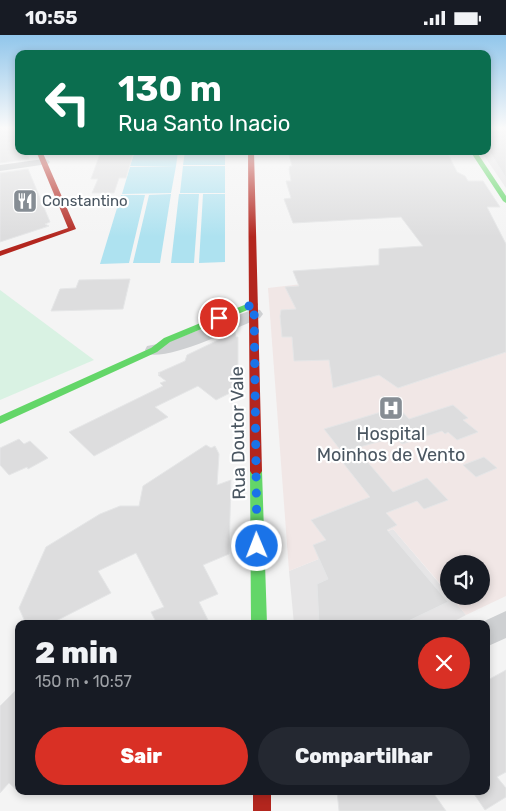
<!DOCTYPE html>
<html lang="pt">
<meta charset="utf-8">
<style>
:root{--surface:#171b24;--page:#242831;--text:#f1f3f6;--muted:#9ea1a6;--accent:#d93025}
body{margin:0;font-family:Rubik,sans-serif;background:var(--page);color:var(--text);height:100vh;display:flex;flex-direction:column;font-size:19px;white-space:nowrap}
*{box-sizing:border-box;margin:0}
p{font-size:16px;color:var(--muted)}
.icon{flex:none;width:28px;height:28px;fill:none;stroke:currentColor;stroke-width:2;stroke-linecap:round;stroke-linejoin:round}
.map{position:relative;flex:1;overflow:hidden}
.side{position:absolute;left:15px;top:585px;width:475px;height:175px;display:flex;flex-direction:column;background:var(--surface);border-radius:10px;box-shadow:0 2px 8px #0003}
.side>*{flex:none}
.hud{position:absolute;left:15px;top:15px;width:476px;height:105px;border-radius:10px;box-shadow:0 2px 8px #0003;background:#0b6e4f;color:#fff;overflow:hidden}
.tools{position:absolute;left:440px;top:520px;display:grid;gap:10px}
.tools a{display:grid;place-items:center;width:50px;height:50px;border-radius:50%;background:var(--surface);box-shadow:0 2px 8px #0003;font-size:25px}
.pin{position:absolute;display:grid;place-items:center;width:42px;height:42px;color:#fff;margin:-21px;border:2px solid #fff;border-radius:50%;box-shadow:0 1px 5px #0007}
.me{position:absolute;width:55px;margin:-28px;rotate:359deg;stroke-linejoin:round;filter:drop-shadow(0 0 4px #0008)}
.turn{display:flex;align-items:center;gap:18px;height:105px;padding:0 20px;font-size:22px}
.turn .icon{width:65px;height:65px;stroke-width:2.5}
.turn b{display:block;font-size:35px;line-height:42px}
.round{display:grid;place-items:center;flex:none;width:52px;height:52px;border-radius:26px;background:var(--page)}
.head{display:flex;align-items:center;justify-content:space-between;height:85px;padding:0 20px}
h1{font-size:30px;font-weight:800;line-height:38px}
.button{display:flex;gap:10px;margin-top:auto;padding:10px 20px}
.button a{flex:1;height:58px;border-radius:30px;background:var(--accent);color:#fff;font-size:20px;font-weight:800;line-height:58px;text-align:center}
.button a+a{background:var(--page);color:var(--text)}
.status{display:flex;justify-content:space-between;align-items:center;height:35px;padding:0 25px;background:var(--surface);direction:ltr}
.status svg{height:14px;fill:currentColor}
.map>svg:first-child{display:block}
.education{fill:#e6e5e6}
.medical{fill:#f1e7e6}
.green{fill:#d9f2e3}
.water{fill:#aee2f0}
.building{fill:#ddddde;stroke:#e5e6e7}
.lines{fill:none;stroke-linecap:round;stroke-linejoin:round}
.street{fill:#ced0d2;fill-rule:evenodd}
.fast{fill:#63d668;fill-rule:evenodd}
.jam{fill:#b3261e;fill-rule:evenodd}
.route{stroke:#1a73e8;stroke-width:9;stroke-dasharray:0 16.2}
.labels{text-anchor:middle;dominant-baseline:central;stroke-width:4.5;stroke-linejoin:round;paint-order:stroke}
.far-poi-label{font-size:15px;fill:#4a5661;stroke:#fff;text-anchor:start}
.street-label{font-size:18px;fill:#4a5661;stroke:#fff}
.poi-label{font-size:18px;fill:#4a5661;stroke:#fff}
</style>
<div class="status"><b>10:55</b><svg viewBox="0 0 49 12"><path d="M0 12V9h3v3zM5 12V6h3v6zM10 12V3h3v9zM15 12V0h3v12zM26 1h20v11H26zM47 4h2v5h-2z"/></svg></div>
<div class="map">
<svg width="506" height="776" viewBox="0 0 506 776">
<rect width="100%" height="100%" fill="#f4f4f4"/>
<path class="education" d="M488,110H506V153L481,116H488Z
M393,494L466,580L449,589H294L289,536Z"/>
<path class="medical" d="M506,225V561L466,580L450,561H481V529H449V559L393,494L289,536L268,253Z"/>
<path class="green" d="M0,255L94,325L0,365Z"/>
<path class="water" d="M135,116H178L176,131H130Z
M185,116H225V130H183Z
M176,131L171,158L122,159L130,132Z
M183,131H225V158H180Z
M171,159L160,228H133L149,160Z
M179,159H199L194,228H171Z
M203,159H225V227L199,228Z
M121,160H145L129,228L100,229Z"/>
<path class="building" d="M0,93H16L19,98V116H26L29,124L0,128Z
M488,93H506V143L488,114Z
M101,116H134L126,143H119L114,158H92L98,144H91Z
M288,116H363L364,119L449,121L457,137L465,141L468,146H483L500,172H487L506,209V317L398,353L379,340L333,353L329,325L294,326L292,302H282L280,281L281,275L296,274L285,252L299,251L293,236L379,230V214L423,211L401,182L293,188L284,164L291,163L286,146H291L289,134L290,131H292Z
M28,134L50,187L45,189L49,191L0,207V138Z
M130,244L123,274L51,276L60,254L76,253L79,245Z
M235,297L236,302H238V354L216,365L198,351L155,372L168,382L94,421L69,397L163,351L160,348L166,346L158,340L160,339L158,338L185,326L187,320Z
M453,370L468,383L463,385L478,397L457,405L448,397L445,399L442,396L402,409L395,402L342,417L324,394L398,372L409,384Z
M19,404L24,409L30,406L48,423L28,434L27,432L9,440L0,430V413Z
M206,410L211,413L215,411L219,419L217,450L231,445L229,519L203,530L218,559L199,567L210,589H157L151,577L164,572L136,518L98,536L111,558L50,589H26L19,573L46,512L100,479L120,471H139L143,451Z
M360,418L393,457L427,443L448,465L424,474L417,466L386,478L397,490L387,495L448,567L402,589H319L317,549L328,544L313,510L326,505L311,485L370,462L340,424Z
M484,422L497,433L476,442L463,430Z
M506,635V737L497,742L506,753V762L485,775L472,756H486V646Z
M19,652V757L9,748L0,758V671Z
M337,756H432L446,776H339Z"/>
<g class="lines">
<path class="street" d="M44,124L48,125L50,127L48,129L0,136V130Z
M254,274L260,275L263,279L260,283C235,293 172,325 147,319L145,315L147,311L168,307Z
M506,576V603L486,612V589H478Z"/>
<path class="fast" d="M470,116H476L506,161V168L503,166Z
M254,266L258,269L257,271L170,307L157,317L0,389V381L151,313L164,303Z
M256,432L260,433L262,436L267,589H251L250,436L252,433Z"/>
<path class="jam" d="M36,116H42L76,194L0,221V216L68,193Z
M248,116H254L262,436L260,439H252L250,436Z
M253,756H271V776H253Z"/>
</g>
<linearGradient id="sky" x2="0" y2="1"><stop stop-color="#91c6eb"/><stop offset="0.46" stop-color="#fafafa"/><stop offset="1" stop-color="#fafafa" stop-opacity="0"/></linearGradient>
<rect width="506" height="202" fill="url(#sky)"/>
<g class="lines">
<path class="route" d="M219,283L254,269L257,511"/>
</g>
<defs>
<symbol id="restaurant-square" viewBox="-11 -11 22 22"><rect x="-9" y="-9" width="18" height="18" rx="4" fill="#868d94" stroke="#fff"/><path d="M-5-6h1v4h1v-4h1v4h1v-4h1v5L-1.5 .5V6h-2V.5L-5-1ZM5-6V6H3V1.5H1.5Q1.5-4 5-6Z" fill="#fff"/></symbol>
<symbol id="hospital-square" viewBox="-11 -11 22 22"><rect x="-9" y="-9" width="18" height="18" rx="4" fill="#868d94" stroke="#fff"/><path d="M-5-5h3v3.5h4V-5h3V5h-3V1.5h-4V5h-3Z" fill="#fff"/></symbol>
</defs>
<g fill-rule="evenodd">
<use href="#restaurant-square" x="11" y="152" width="28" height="28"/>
<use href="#hospital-square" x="377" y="359" width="28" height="28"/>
</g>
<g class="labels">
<g class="far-poi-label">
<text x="42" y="166">Constantino</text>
</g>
<g class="street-label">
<text transform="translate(238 398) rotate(-91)">Rua Doutor Vale</text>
</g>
<g class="poi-label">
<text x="391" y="399">Hospital<tspan x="391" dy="21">Moinhos de Vento</tspan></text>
</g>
</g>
</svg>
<div class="tools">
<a><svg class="icon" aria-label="sound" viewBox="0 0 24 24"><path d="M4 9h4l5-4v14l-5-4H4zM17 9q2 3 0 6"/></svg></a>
</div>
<div class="pin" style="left:219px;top:283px;background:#d93025"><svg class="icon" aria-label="arrive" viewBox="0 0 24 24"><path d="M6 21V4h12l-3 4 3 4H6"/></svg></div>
<svg class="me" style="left:257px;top:511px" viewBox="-20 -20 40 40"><circle r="17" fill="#1a73e8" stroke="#fff" stroke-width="3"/><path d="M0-11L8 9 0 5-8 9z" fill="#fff"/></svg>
<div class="hud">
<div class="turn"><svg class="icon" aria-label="left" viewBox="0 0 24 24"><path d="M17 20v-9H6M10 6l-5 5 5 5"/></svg><div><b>130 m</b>Rua Santo Inacio</div></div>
</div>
<section class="side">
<div class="head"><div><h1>2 min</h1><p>150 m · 10:57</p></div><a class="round" style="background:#d93025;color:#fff"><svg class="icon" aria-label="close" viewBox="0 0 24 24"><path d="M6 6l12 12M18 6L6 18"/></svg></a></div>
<div class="button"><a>Sair</a><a>Compartilhar</a></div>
</section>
</div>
